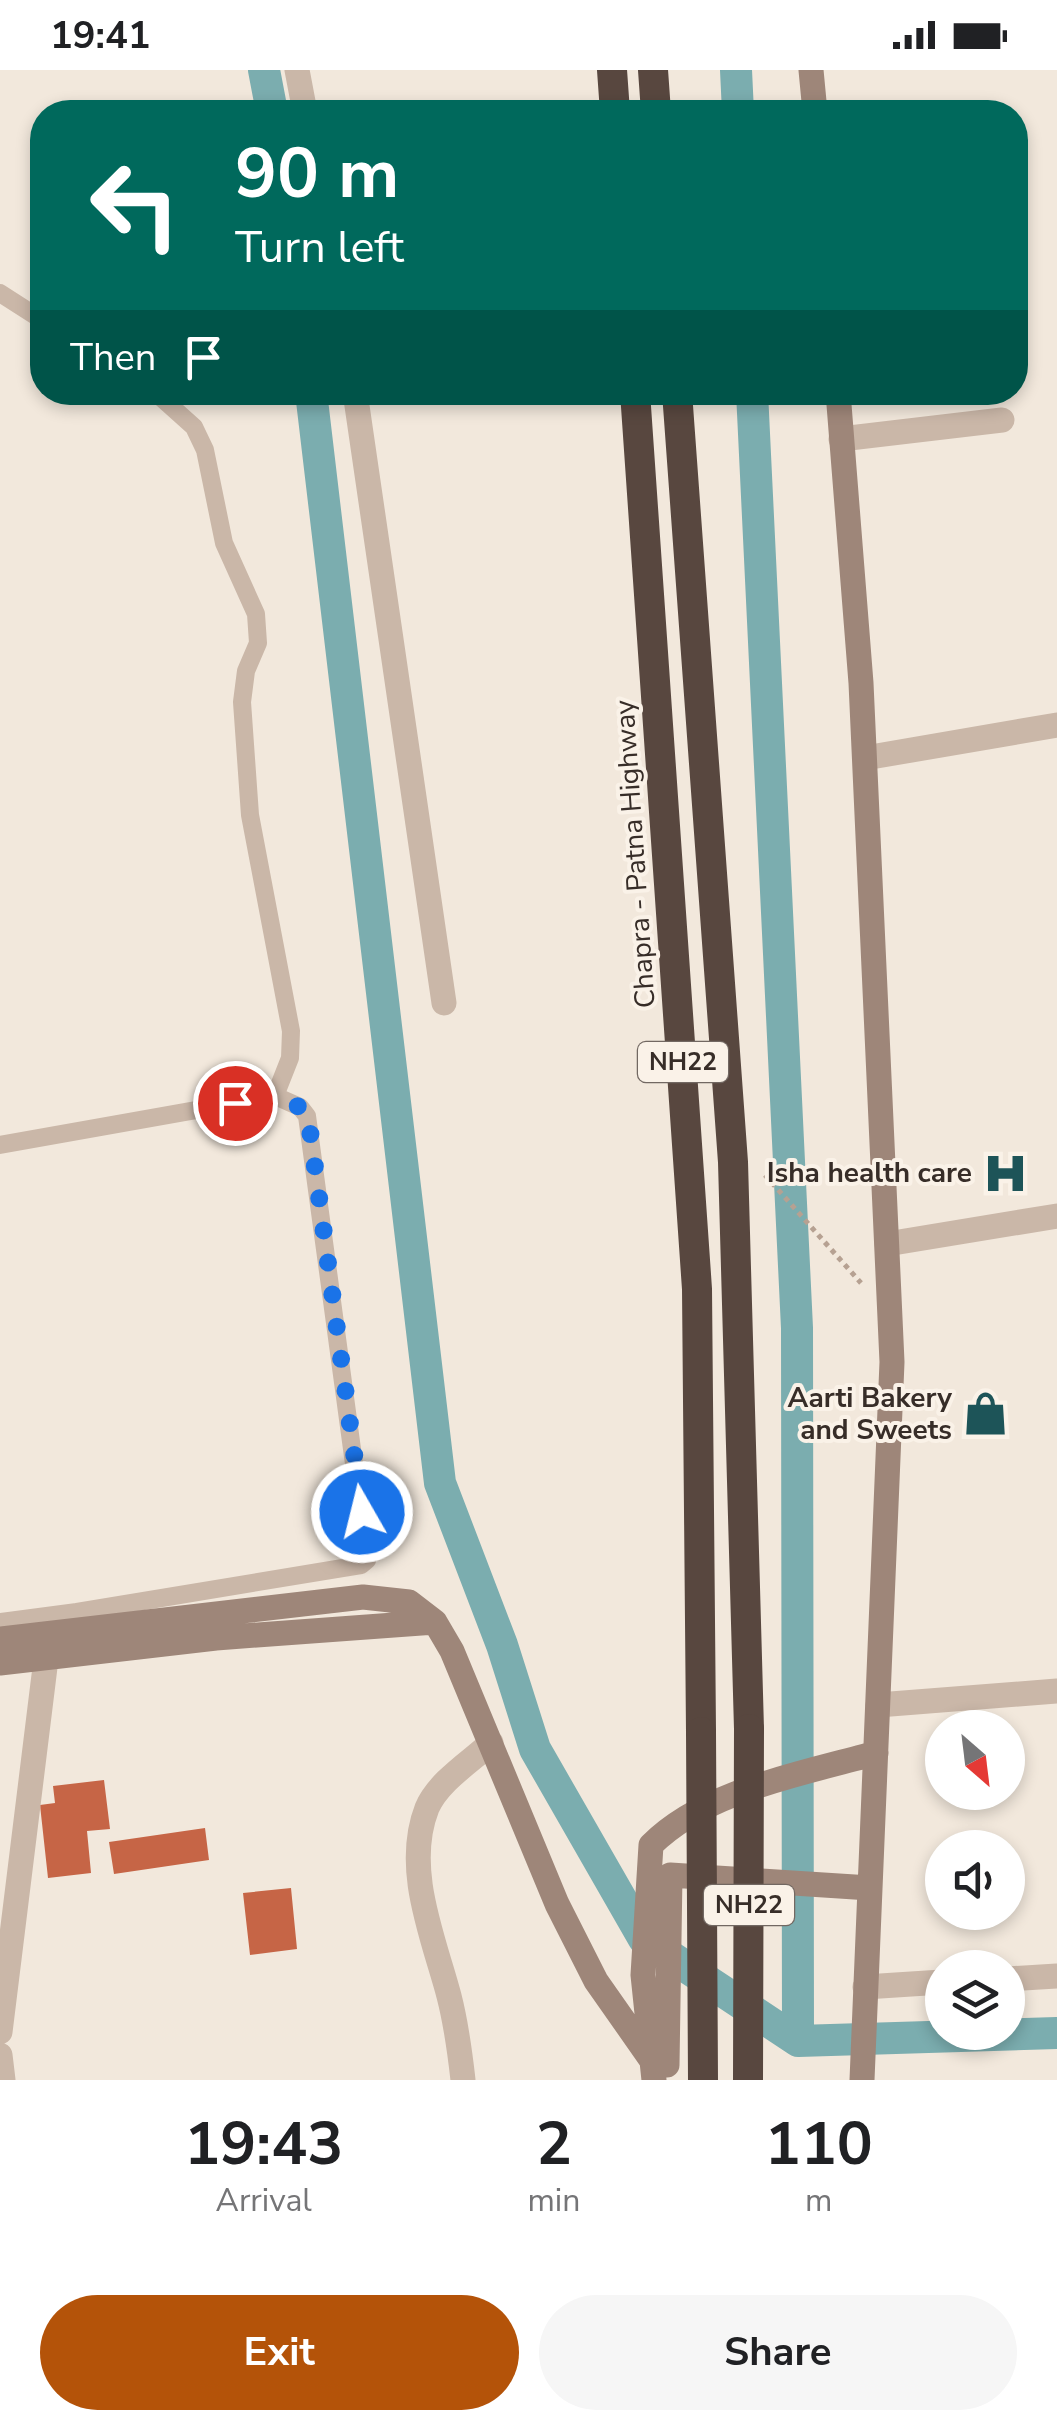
<!DOCTYPE html>
<style>
:root{--surface:#fff;--page:#f6f6f6;--text:#202124;--muted:#757577;--accent:#b45309}
body{margin:0;font-family:"Nunito Sans",sans-serif;background:var(--page);color:var(--text);height:100vh;display:flex;flex-direction:column;font-size:38px;white-space:nowrap}
*{box-sizing:border-box;margin:0}
p{font-size:32px;color:var(--muted)}
.icon{flex:none;width:55px;height:55px;fill:none;stroke:currentColor;stroke-width:2;stroke-linecap:round;stroke-linejoin:round}
.map{position:relative;height:2010px;overflow:hidden}
.panel{display:flex;flex-direction:column;background:var(--surface);flex:1}
.panel>*{flex:none}
.top-card{position:absolute;left:30px;top:30px;width:998px;height:305px;border-radius:40px;box-shadow:0 5px 15px #0003;background:#00695c;color:#fff;overflow:hidden}
.needle{width:65px;rotate:152deg}
.buttons{position:absolute;left:925px;top:1640px;display:grid;gap:20px}
.buttons a{display:grid;place-items:center;width:100px;height:100px;border-radius:50%;background:var(--surface);box-shadow:0 5px 15px #0003;font-size:50px}
.pin{position:absolute;display:grid;place-items:center;width:85px;height:85px;color:#fff;margin:-42px;border:5px solid #fff;border-radius:50%;box-shadow:0 2px 10px #0007}
.me{position:absolute;width:110px;margin:-55px;rotate:352deg;stroke-linejoin:round;filter:drop-shadow(0 0 8px #0008)}
.turn{display:flex;align-items:center;gap:35px;height:210px;padding:0 40px;font-size:45px}
.turn .icon{width:130px;height:130px;stroke-width:2.5}
.turn b{display:block;font-size:70px;line-height:85px}
.then{display:flex;align-items:center;height:95px;padding:0 40px;background:#0003;gap:20px;font-size:38px}
.eta{display:flex;justify-content:space-evenly;align-items:center;height:170px;text-align:center}
.eta b{font-size:60px;font-weight:700;line-height:70px}
.button{display:flex;gap:20px;margin-top:auto;padding:20px 40px}
.button a{flex:1;height:115px;border-radius:60px;background:var(--accent);color:#fff;font-size:40px;font-weight:700;line-height:115px;text-align:center}
.button a+a{background:var(--page);color:var(--text)}
.status{display:flex;justify-content:space-between;align-items:center;height:70px;padding:0 50px;background:var(--surface);direction:ltr}
.status svg{height:28px;fill:currentColor}
.map>svg:first-child{display:block}
.lines{fill:none;stroke-linecap:round;stroke-linejoin:round}
.canal{stroke:#7badaf;stroke-width:32}
.building{fill:#c66546}
.path{stroke:#b6a192;stroke-width:5;stroke-dasharray:5 5;stroke-linecap:butt}
.lane{stroke:#cab7a8;stroke-width:18}
.street{stroke:#cab7a8;stroke-width:25}
.secondary{stroke:#9e8679;stroke-width:25}
.highway{stroke:#58473f;stroke-width:30}
.highway-bridge{stroke:#58473f;stroke-width:30}
.route{stroke:#1a73e8;stroke-width:18;stroke-dasharray:0 32.4}
.labels{text-anchor:middle;dominant-baseline:central;stroke-width:8;stroke-linejoin:round;paint-order:stroke}
.shield{fill:#faf2e8;stroke:#726862;stroke-width:2.5}
.shield-label{font-size:25px;font-weight:bold;fill:#372d28}
.street-label{font-size:28px;fill:#372d28;stroke:#faf2e8}
.poi-label{font-size:28px;font-weight:bold;fill:#372d28;stroke:#faf2e8;text-anchor:end}
</style>
<div class="status"><b>19:41</b><svg viewBox="0 0 49 12"><path d="M0 12V9h3v3zM5 12V6h3v6zM10 12V3h3v9zM15 12V0h3v12zM26 1h20v11H26zM47 4h2v5h-2z"/></svg></div>
<div class="map">
<svg width="1057" height="2010" viewBox="0 0 1057 2010">
<rect width="100%" height="100%" fill="#f2e8dc"/>
<g class="lines">
<path class="canal" d="M264,0L272,42
M736,0L738,42
M311,322L440,1413L502,1575L535,1679L644,1869L798,1971L1057,1963
M752,322L797,1258L798,1971"/>
</g>
<path class="building" d="M104,1710L110,1759L87,1761L91,1803L48,1808L40,1735L55,1733L53,1716Z
M205,1758L209,1790L114,1804L109,1772Z
M291,1818L297,1879L250,1885L243,1823Z"/>
<g class="lines">
<path class="path" d="M765,1105L861,1213"/>
<path class="lane" d="M0,223L42,250
M155,322L194,357L205,380L224,473L256,544L258,573L246,601L242,632L250,745L291,961L290,988L275,1026
M0,1075L275,1026L300,1037L307,1046L367,1490L361,1495L77,1542L81,1560
M0,1552L77,1542"/>
<path class="street" d="M297,0L305,42
M355,322L444,933
M841,369L1002,350
M865,688L1057,655
M887,1174L1057,1146
M878,1635L1057,1621
M1008,1909L1057,1906
M865,1917L942,1912
M0,1962L46,1589
M0,1985L3,2010
M463,2010C460,1983 456,1953 449,1926C434,1869 403,1799 427,1738C438,1712 470,1692 491,1673"/>
<path class="secondary" d="M811,0L815,42
M838,322L861,613L892,1292L862,2010
M0,1569L363,1527L409,1532L435,1552L452,1581L557,1834L596,1911L650,1988
M0,1593L216,1568L435,1552
M667,1995L670,1805L870,1818
M654,2010L643,1905L651,1775C706,1720 802,1704 876,1683"/>
<path class="highway" d="M612,0L615,42
M653,0L656,42
M635,322L697,1219L701,1662
M677,322L733,1092L749,1659"/>
<path class="highway-bridge" d="M701,1662L703,2010
M748,2010L749,1659"/>
</g>
<g class="lines">
<path class="route" d="M235,1033C262,1028 288,1021 308,1046L362,1442"/>
</g>
<defs>
<symbol id="hospital-bare" viewBox="-9 -9 18 18"><path d="M-5-5h3v3.5h4V-5h3V5h-3V1.5h-4V5h-3Z" fill="#1d5458" stroke="#faf2e8" stroke-width="2.5" paint-order="stroke"/></symbol>
<symbol id="shop-bare" viewBox="-9 -9 18 18"><path d="M-5-2.5h2.3a2.7 3.5 0 0 1 5.4 0H5L5.5 6h-11ZM-1.5-2.5h3a1.5 2.3 0 0 0-3 0Z" fill="#1d5458" stroke="#faf2e8" stroke-width="2.5" paint-order="stroke"/></symbol>
</defs>
<g fill-rule="evenodd">
<use href="#hospital-bare" x="974" y="1072" width="63" height="63"/>
<use href="#shop-bare" x="954" y="1312" width="63" height="63"/>
</g>
<g class="labels">
<g class="shield">
<rect x="638" y="972" width="90" height="40" rx="8"/>
<rect x="704" y="1815" width="90" height="40" rx="8"/>
</g>
<g class="shield-label">
<text x="683" y="992">NH22</text>
<text x="749" y="1835">NH22</text>
</g>
<g class="street-label">
<text transform="translate(635 784) rotate(-94)">Chapra - Patna Highway</text>
</g>
<g class="poi-label">
<text x="972" y="1103">Isha health care</text>
<text x="952" y="1328">Aarti Bakery<tspan x="952" dy="32">and Sweets</tspan></text>
</g>
</g>
</svg>
<div class="buttons">
<a><svg class="needle" viewBox="-14 -14 28 28"><path d="M0-13l5 13h-10z" fill="#e53935"/><path d="M0 13l5-13h-10z" fill="#757577"/></svg></a>
<a><svg class="icon" aria-label="sound" viewBox="0 0 24 24"><path d="M4 9h4l5-4v14l-5-4H4zM17 9q2 3 0 6"/></svg></a>
<a><svg class="icon" aria-label="layers" viewBox="0 0 24 24"><path d="M12 4l9 5-9 5-9-5zM3 14l9 5 9-5"/></svg></a>
</div>
<div class="pin" style="left:235px;top:1033px;background:#d93025"><svg class="icon" aria-label="arrive" viewBox="0 0 24 24"><path d="M6 21V4h12l-3 4 3 4H6"/></svg></div>
<svg class="me" style="left:362px;top:1442px" viewBox="-20 -20 40 40"><circle r="17" fill="#1a73e8" stroke="#fff" stroke-width="3"/><path d="M0-11L8 9 0 5-8 9z" fill="#fff"/></svg>
<div class="top-card">
<div class="turn"><svg class="icon" aria-label="left" viewBox="0 0 24 24"><path d="M17 20v-9H6M10 6l-5 5 5 5"/></svg><div><b>90 m</b>Turn left</div></div>
<div class="then">Then<svg class="icon" aria-label="arrive" viewBox="0 0 24 24"><path d="M6 21V4h12l-3 4 3 4H6"/></svg></div>
</div>
</div>
<section class="panel">
<div class="eta">
<div><b>19:43</b><p>Arrival</p></div>
<div><b>2</b><p>min</p></div>
<div><b>110</b><p>m</p></div>
</div>
<div class="button"><a>Exit</a><a>Share</a></div>
</section>
